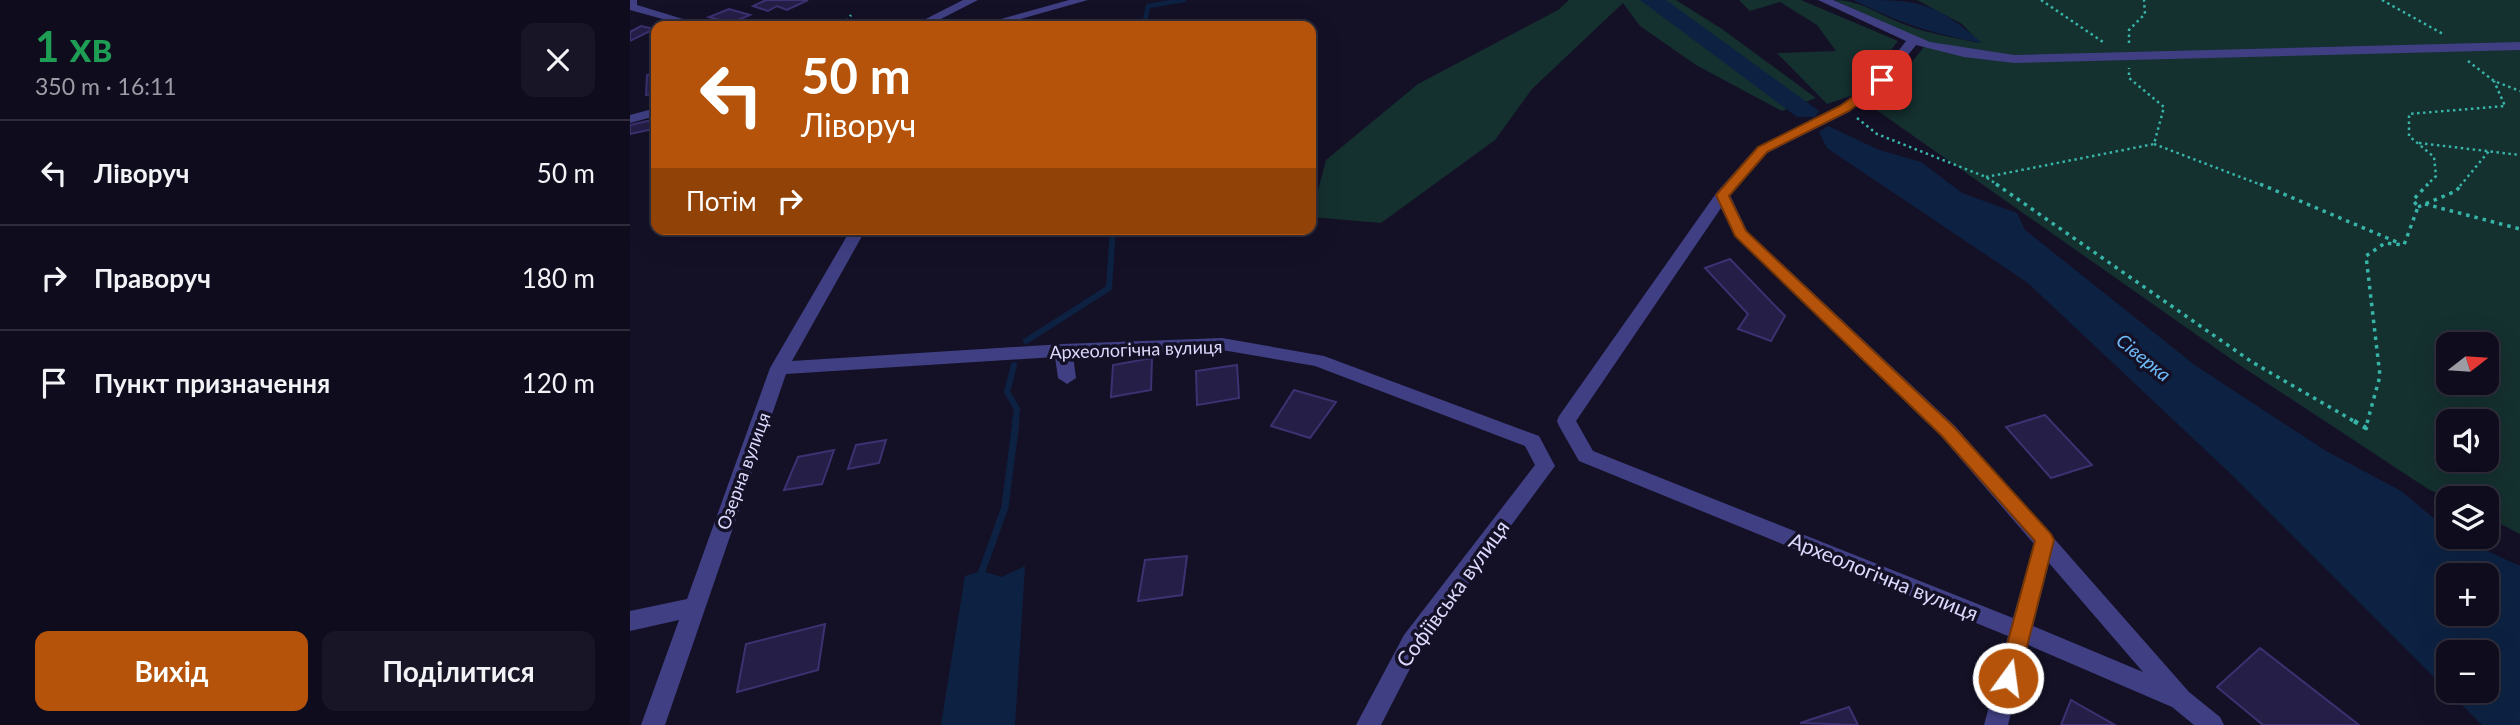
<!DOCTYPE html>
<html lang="uk">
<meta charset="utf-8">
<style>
:root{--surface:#0f0d1d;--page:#181626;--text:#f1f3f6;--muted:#9b9ca4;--line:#2f2d3b;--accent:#b45309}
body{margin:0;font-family:Lato,sans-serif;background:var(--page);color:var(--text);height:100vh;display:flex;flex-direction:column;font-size:26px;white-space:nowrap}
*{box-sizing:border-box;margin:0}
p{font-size:23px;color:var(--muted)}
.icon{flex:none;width:38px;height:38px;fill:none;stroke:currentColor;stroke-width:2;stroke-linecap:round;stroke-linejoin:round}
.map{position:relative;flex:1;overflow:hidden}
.side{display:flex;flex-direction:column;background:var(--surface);width:630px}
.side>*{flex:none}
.banner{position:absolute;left:21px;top:21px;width:665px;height:214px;border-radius:14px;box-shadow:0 7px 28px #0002,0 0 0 2px var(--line);background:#b45309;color:#fff;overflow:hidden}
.needle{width:46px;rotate:73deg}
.controls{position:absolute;left:1806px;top:332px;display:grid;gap:14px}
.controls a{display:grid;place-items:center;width:63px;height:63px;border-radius:14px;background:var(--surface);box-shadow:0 7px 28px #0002,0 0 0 2px var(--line);font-size:35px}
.pin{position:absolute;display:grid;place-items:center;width:60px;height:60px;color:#fff;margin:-30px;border-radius:14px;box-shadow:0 4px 10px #0006}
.me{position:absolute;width:77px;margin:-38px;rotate:14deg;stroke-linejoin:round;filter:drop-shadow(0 0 5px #0008)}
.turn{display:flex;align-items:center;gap:24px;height:147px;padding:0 35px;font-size:32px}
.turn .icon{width:91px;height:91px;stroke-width:2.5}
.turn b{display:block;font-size:49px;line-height:60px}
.then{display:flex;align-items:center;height:66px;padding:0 35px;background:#0003;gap:14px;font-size:26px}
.round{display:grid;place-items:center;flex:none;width:74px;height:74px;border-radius:14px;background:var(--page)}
.headline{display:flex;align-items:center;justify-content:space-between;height:119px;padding:0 35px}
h1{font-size:42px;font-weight:700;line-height:52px;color:#1e9e55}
.primary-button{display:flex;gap:14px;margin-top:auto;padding:14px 35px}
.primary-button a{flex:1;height:80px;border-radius:14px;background:var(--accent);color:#fff;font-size:28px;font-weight:700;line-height:80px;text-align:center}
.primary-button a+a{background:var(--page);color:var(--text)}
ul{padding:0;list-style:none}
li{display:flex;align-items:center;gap:21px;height:105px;padding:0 35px;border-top:2px solid var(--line)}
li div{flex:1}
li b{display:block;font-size:26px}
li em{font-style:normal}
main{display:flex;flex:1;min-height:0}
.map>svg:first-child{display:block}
.green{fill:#14302f;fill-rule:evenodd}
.water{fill:#0d2243;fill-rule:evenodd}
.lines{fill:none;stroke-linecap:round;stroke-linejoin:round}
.stream-far2{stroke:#0d2243;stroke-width:4.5}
.stream-far1{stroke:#0d2243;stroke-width:6}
.stream{stroke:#0d2243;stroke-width:7}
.river{fill:#0d2243;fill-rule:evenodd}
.building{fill:#251e47;stroke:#3c3171;stroke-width:2}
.path-far2{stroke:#37b3a8;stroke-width:2.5;stroke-dasharray:2.5 3.5;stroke-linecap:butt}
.path-far1{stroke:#37b3a8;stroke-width:3.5;stroke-dasharray:3.5 5;stroke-linecap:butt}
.path{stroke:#37b3a8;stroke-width:4.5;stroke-dasharray:4.5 6;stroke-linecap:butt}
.minor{fill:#403f83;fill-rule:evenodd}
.route{fill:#b45309;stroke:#753606;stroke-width:2}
.labels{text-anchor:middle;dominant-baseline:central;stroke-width:7;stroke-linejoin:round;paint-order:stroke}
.street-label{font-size:18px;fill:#dcd9fd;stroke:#141127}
.water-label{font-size:19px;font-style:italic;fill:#6dbaf7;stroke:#141127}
.near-street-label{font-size:21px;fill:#dcd9fd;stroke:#141127}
</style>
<main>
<section class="side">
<div class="headline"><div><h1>1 хв</h1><p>350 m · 16:11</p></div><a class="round"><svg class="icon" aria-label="close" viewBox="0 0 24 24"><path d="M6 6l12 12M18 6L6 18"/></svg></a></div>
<ul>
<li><svg class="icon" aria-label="left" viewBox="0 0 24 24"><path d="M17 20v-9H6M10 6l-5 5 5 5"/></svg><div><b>Ліворуч</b></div><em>50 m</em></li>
<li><svg class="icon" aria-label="right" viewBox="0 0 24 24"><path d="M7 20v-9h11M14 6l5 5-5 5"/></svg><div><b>Праворуч</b></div><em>180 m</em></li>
<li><svg class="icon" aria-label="arrive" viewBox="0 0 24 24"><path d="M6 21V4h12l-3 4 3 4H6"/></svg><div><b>Пункт призначення</b></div><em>120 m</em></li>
</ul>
<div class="primary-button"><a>Вихід</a><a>Поділитися</a></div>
</section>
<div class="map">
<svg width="1890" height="725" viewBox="0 0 1890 725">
<rect width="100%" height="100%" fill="#141127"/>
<path class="green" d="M939,0H1046L1092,29L1186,98L1152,111L1066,65L1010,26L993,3L902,89L865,140L751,223L681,217L696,160L788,84L928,10Z
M1109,0H1171L1268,41L1226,94L1197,104L1147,53L1206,51L1187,25L1150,2L1120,11Z
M1204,0C1232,0 1250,16 1276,25C1300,34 1325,38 1350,43L1332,24L1287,0H1890V534L1857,517V499H1819L1798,489L1611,366L1245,109L1297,43ZM1818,345H1857V383H1818ZM1818,422H1857V460H1818Z"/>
<path class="water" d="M1223,0C1289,0 1302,0 1352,43C1303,34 1268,22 1223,0Z
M1198,126L1249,150L1291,162L1332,193L1387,213L1395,230L1566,366L1696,451L1771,491L1818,530V537H1827L1890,566V725H1852L1602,475L1398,283L1197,148L1189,132ZM1818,576H1857V614H1818ZM1818,653H1857V691H1818Z
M395,566L385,725H311L335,576L352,571L372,577Z"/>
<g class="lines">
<path class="stream-far2" d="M514,26L518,6L554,0"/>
<path class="stream-far1" d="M396,341L479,288L483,229
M384,365L377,392L387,409L385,423"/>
<path class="stream" d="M352,571L375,507L386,421"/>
<path class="river" d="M1010,0H1036L1189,111L1185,117H1167Z"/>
</g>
<path class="building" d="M136,0H178L157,10L147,6L138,11L123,6Z
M99,9L120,15L101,23L79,17Z
M11,26L24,29L0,41V32Z
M26,73V93L16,95L17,75Z
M22,120L23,129L0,134V125Z
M1100,259L1155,316L1141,341L1108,329L1118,314L1075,268Z
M522,358L521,390L481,397L483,365Z
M607,365L609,398L567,405L566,371Z
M664,390L706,402L680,438L641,426Z
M1415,415L1462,465L1421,478L1376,427Z
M256,440L249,463L218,469L226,445Z
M204,450L192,484L154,490L168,457Z
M557,556L552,595L508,601L515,560Z
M195,624L188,670L107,692L116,644Z
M1630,648L1729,725H1633L1587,687Z
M1441,700L1485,725H1431Z
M1219,707L1228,725L1170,723Z"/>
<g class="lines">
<path class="path-far2" d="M1411,0L1473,42
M1752,0L1813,34
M213,26L221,15
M1499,43V30L1515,14L1514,0
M1838,61L1864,81L1890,91
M1227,118L1247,134L1356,177L1369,186
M1789,143L1890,155
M1524,144L1634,186
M1356,177L1524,144L1534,107L1499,78V68
M1796,186L1806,176L1804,157L1779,136V114L1875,106L1864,81
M1830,186L1859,151"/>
<path class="path-far1" d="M1366,184L1622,362L1727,423
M1630,184L1769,243
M1795,204L1890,229
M1788,207L1826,191L1832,184
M1737,423L1750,376L1736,256L1755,243L1774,245L1788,207L1783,200L1798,184"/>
<path class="path" d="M1724,421L1736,428L1738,421"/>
<path class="minor" d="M0,0H7V5L76,26H58L0,10Z
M333,0H348L297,26H282Z
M439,0H458L365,26H346Z
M1188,0H1203L1300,42L1384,55L1890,42V50L1384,63L1334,57L1286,45L1256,83L1219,112L1137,153L1100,195L1117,231L1325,426L1559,692L1590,717L1594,725H1564L1542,707L1398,645L1378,725H1354L1378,636L949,461L929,426L927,421L929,416L1087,192L1127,147L1209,106L1248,77L1276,41ZM1091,208L1105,236L1311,436L1404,544L1383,618L963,451L946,421ZM1419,563L1513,672L1403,626Z
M26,108V116L0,123V115Z
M221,229H236L162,361L433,344L592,338L694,356L909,436L925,466L790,649L751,725H726L774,635L905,465L895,446L685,366L592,350L443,356L446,378L437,384L428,378L425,357L156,374L35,725H11L49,620L0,631V611L57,599L140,368Z"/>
</g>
<path class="route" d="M1252,77L1257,80L1256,83L1219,111L1137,152L1099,196L1116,231L1324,427L1421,534L1424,540L1389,678L1385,685L1378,687L1371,685L1368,678L1405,541L1312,436L1105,236L1086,195L1128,147L1210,106Z"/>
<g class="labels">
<g class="street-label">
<text transform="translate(506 349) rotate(-2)">Археологічна вулиця</text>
<text transform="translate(113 471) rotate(-70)">Озерна вулиця</text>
</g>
<g class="water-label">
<text transform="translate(1514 357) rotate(39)">Сіверка</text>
</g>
<g class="near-street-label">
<text transform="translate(1254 576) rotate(22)">Археологічна вулиця</text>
<text transform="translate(822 593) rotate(-54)">Софіївська вулиця</text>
</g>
</g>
</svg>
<div class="controls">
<a><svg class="needle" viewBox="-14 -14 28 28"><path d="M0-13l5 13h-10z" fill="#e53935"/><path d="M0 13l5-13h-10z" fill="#9b9ca4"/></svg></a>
<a><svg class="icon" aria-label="sound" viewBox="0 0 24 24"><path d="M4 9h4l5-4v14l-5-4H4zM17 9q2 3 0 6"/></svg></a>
<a><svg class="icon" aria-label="layers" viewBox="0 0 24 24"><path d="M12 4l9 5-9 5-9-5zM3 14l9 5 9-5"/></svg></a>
<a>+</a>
<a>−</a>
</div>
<div class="pin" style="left:1252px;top:80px;background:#d93025"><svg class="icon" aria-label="arrive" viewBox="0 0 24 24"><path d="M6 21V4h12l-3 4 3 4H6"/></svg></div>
<svg class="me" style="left:1378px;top:678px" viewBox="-20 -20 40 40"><circle r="17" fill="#b45309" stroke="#fff" stroke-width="3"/><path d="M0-11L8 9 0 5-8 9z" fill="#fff"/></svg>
<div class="banner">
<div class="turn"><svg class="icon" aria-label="left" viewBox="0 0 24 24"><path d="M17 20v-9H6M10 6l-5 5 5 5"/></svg><div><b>50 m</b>Ліворуч</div></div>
<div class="then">Потім<svg class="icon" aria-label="right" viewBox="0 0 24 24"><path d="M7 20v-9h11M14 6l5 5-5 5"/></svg></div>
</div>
</div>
</main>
